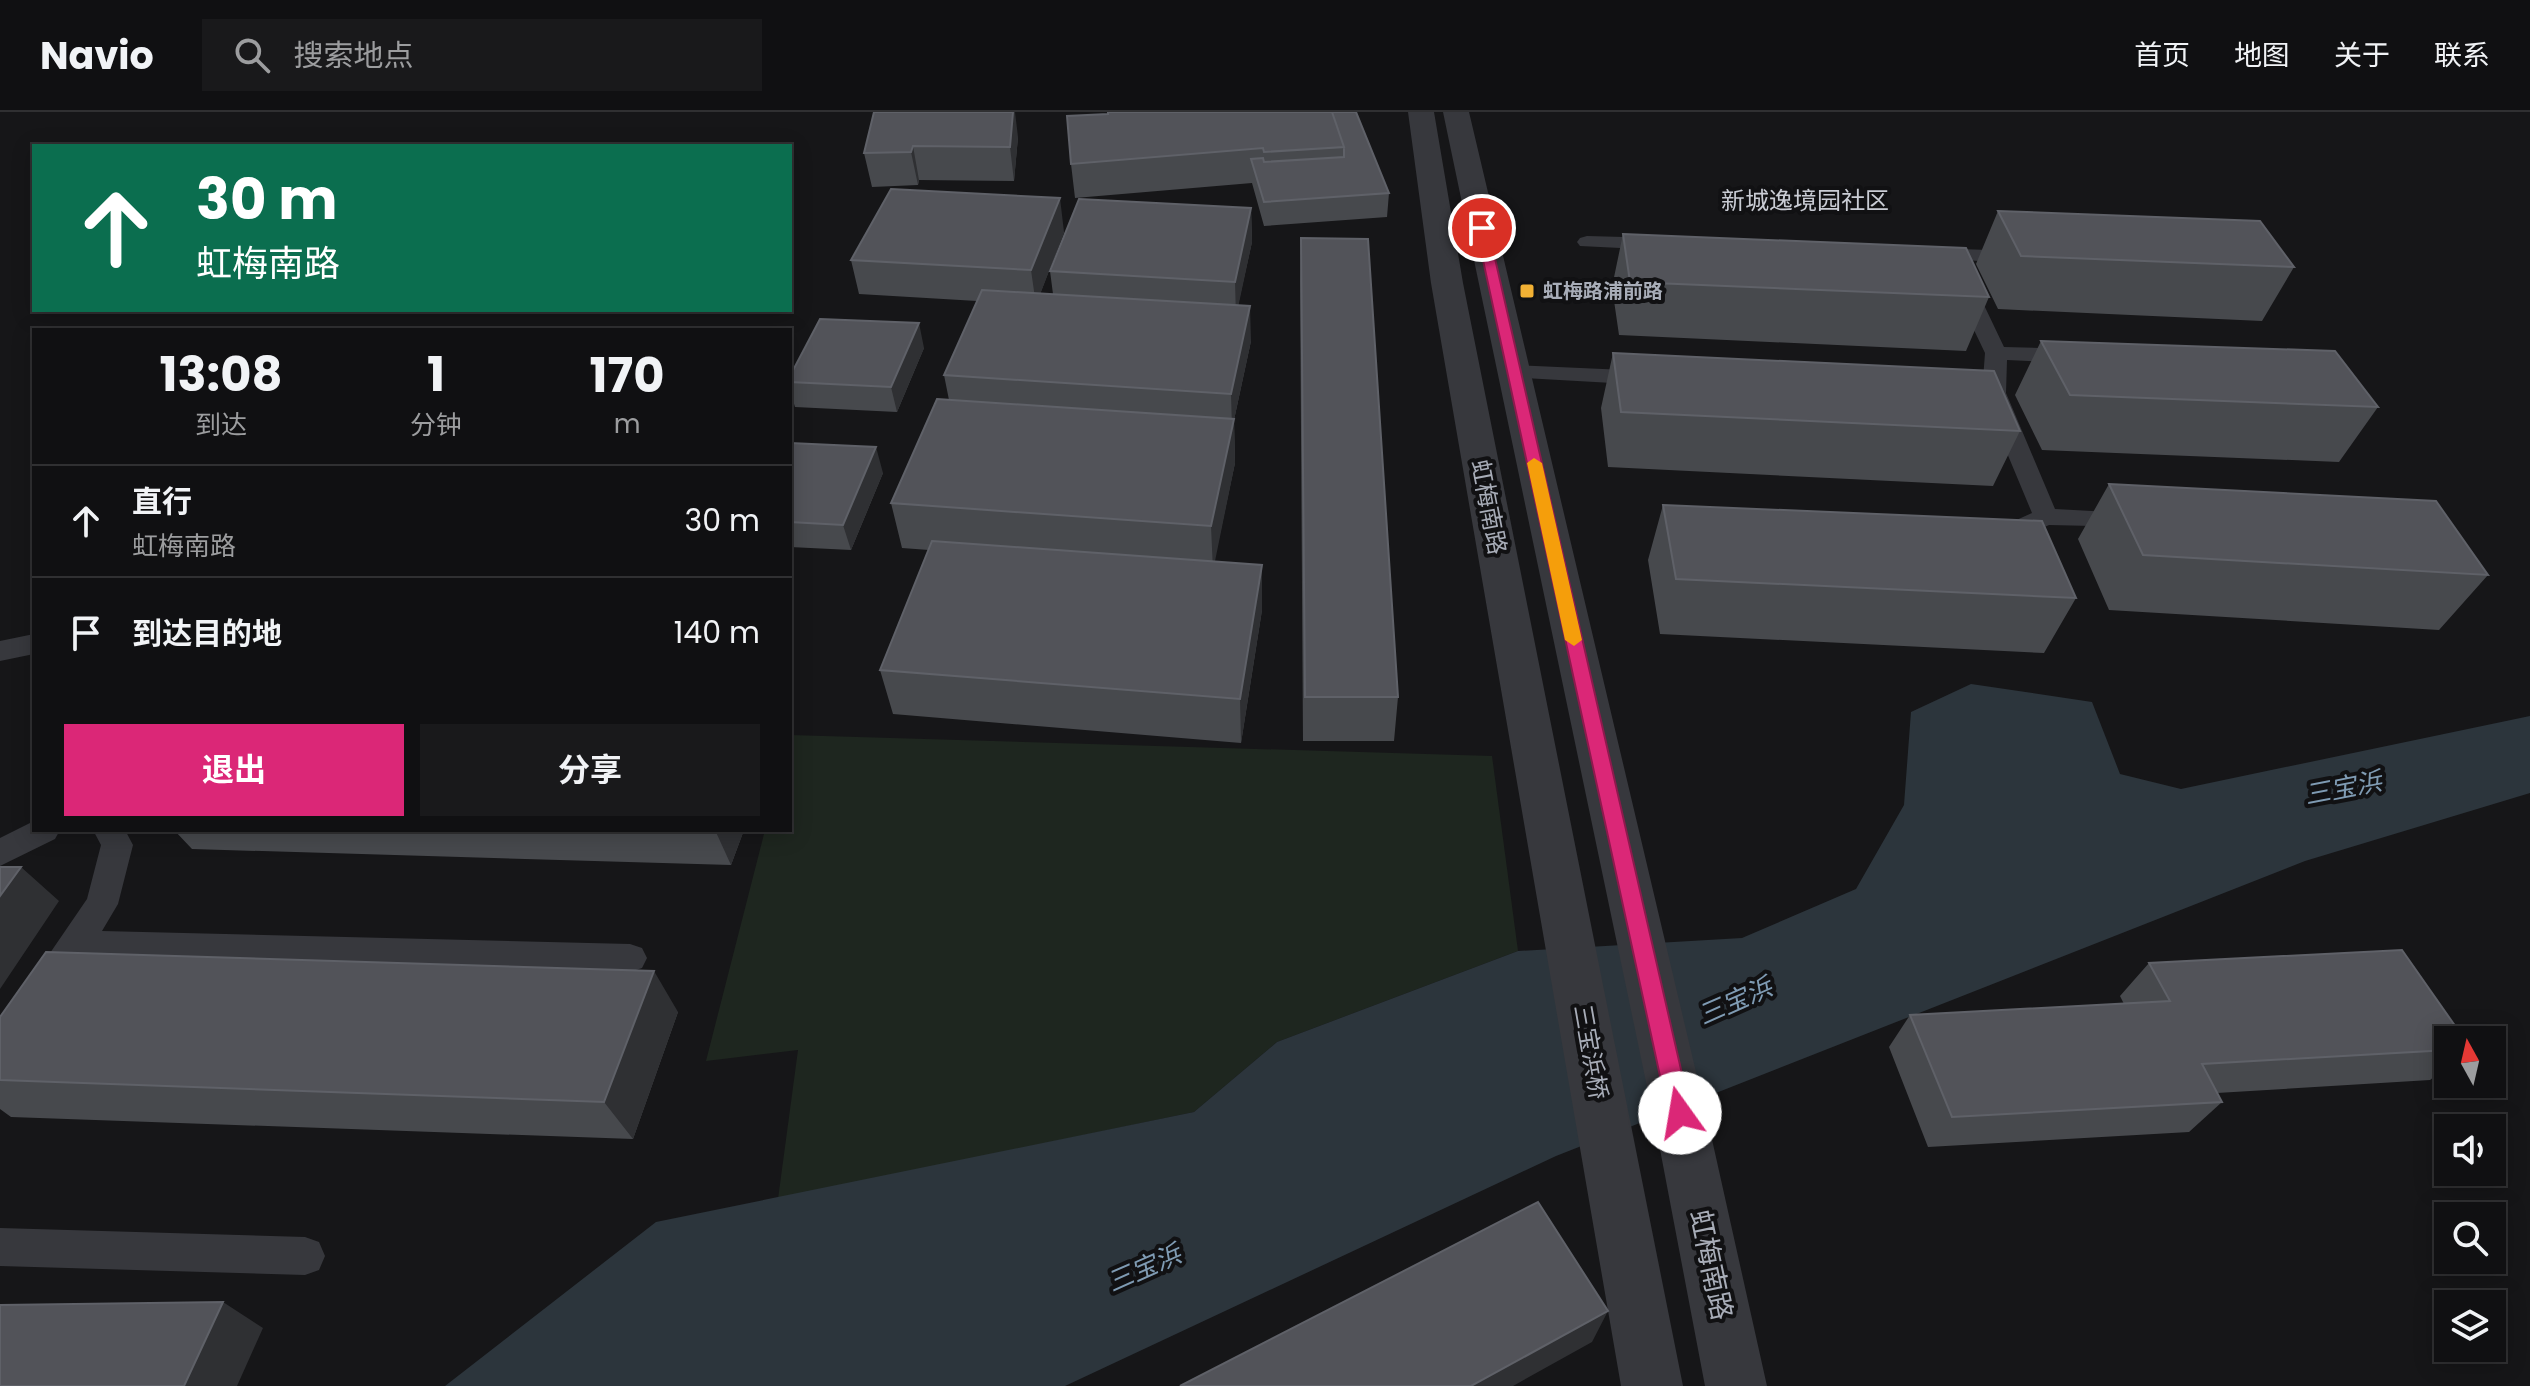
<!DOCTYPE html>
<html lang="zh">
<meta charset="utf-8">
<style>
:root{--surface:#101012;--page:#19191b;--text:#f1f3f6;--muted:#9c9d9f;--line:#303032;--accent:#db2777}
body{margin:0;font-family:Poppins,"Noto Sans SC",sans-serif;background:var(--page);color:var(--text);height:100vh;display:flex;flex-direction:column;font-size:30px;white-space:nowrap}
*{box-sizing:border-box;margin:0}
p{font-size:26px;color:var(--muted)}
.icon{flex:none;width:44px;height:44px;fill:none;stroke:currentColor;stroke-width:2;stroke-linecap:round;stroke-linejoin:round}
.map{position:relative;flex:1;overflow:hidden}
.side{position:absolute;left:32px;top:216px;width:760px;height:504px;display:flex;flex-direction:column;background:var(--surface);border-radius:0px;box-shadow:0 4px 20px #0003,0 0 0 2px var(--line)}
.side>*{flex:none}
.banner{position:absolute;left:32px;top:32px;width:760px;height:168px;border-radius:0px;box-shadow:0 4px 20px #0003,0 0 0 2px var(--line);background:#0b6e4f;color:#fff;overflow:hidden}
.needle{width:52px;rotate:352deg}
.controls{position:absolute;left:2434px;top:914px;display:grid;gap:16px}
.controls a{display:grid;place-items:center;width:72px;height:72px;border-radius:0px;background:var(--surface);box-shadow:0 4px 20px #0003,0 0 0 2px var(--line);font-size:40px}
.pin{position:absolute;display:grid;place-items:center;width:68px;height:68px;color:#fff;margin:-34px;border:4px solid #fff;border-radius:50%;box-shadow:0 2px 8px #0007}
.me{position:absolute;width:88px;margin:-44px;rotate:347deg;stroke-linejoin:round;filter:drop-shadow(0 0 6px #0008)}
.turn{display:flex;align-items:center;gap:28px;height:168px;padding:0 32px;font-size:36px}
.turn .icon{width:104px;height:104px;stroke-width:2.5}
.turn b{display:block;font-size:56px;line-height:68px}
.eta{display:flex;justify-content:space-evenly;align-items:center;height:136px;text-align:center}
.eta b{font-size:48px;font-weight:700;line-height:56px}
.cta{display:flex;gap:16px;margin-top:auto;padding:16px 32px}
.cta a{flex:1;height:92px;border-radius:0px;background:var(--accent);color:#fff;font-size:32px;font-weight:700;line-height:92px;text-align:center}
.cta a+a{background:var(--page);color:var(--text)}
ul{padding:0;list-style:none}
li{display:flex;align-items:center;gap:24px;height:112px;padding:0 32px;border-top:2px solid var(--line)}
li div{flex:1}
li b{display:block;font-size:30px}
li em{font-style:normal}
header{display:flex;align-items:center;gap:48px;box-sizing:border-box;height:112px;padding:0 40px;background:var(--surface);border-bottom:2px solid var(--line)}
header strong{font-size:38px}
nav{display:flex;gap:44px;margin-inline-start:auto;font-size:28px}
.search{width:560px;height:72px;background:var(--page);display:flex;align-items:center;gap:20px;box-sizing:border-box;padding:0 28px;border-radius:0px;color:var(--muted);font-size:30px}
.map>svg:first-child{display:block}
.green{fill:#1e261f}
.water{fill:#2c353c}
.lines{fill:none;stroke-linecap:round;stroke-linejoin:round}
.service{fill:#37383d;fill-rule:evenodd}
.tertiary{fill:#37383d;fill-rule:evenodd}
.wall{fill:#47494d}
.shaded-wall{fill:#2f3033}
.building{fill:#525359;stroke:#5f6168;stroke-width:2}
.route{fill:#db2777;stroke:#8e194d;stroke-width:2}
.slow{fill:#f59e0b}
.poi-dot{fill:#f2b134;stroke:#111113;stroke-width:3}
.labels{text-anchor:middle;dominant-baseline:central;stroke-width:8;stroke-linejoin:round;paint-order:stroke}
.far-poi-label{font-size:20px;font-weight:bold;fill:#a8adb8;stroke:#111113;text-anchor:start}
.far-quarter-label{font-size:24px;fill:#c9ccd4;stroke:#111113}
.street-label{font-size:24px;fill:#a8adb8;stroke:#111113}
.water-label{font-size:26px;font-style:italic;fill:#7f9bb3;stroke:#111113}
.near-street-label{font-size:28px;fill:#a8adb8;stroke:#111113}
</style>
<header>
<strong>Navio</strong>
<div class="search"><svg class="icon" aria-label="search" viewBox="0 0 24 24"><circle cx="10" cy="10" r="6"/><path d="M15 15l6 6"/></svg>搜索地点</div>
<nav><a>首页</a><a>地图</a><a>关于</a><a>联系</a></nav>
</header>
<div class="map">
<svg width="2530" height="1274" viewBox="0 0 2530 1274">
<rect width="100%" height="100%" fill="#161618"/>
<path class="green" d="M790,623L1492,644L1518,839L1277,930L1194,1000L778,1087L798,938L706,949L765,718H790Z"/>
<path class="water" d="M1971,572L2092,590L2120,662L2181,677L2530,604V681L2305,749L1556,1044L1065,1274H445L656,1110L1194,1000L1277,930L1518,839L1742,826L1856,777L1904,693L1911,600Z"/>
<g class="lines">
<path class="service" d="M1587,124L1661,126L1671,132L1661,138L1580,134L1577,130L1580,126Z
M1928,136L2020,139L2030,145L2020,151L1921,146L1918,142L1921,138Z
M1962,164L1973,170L2004,235L2074,237L2085,244L2074,251L2007,248L2006,281L2055,397L2129,401L2138,403L2142,409L2138,415L2049,413L2010,431H1992L1988,425L1992,419L2032,401L1982,281L1985,241L1951,170Z
M1514,253L1648,259L1660,266L1648,273L1506,265L1502,260L1506,255Z
M34,522V542L0,549V529Z
M34,709V718H60L55,727L0,754V726Z
M93,718H125L133,733L118,792L102,819L630,832L642,836L647,846L642,856L630,860L82,846C74,858 66,859 53,854L48,844L87,787L101,733Z
M0,1116L305,1125L319,1130L325,1144L319,1158L305,1163L0,1154Z"/>
<path class="tertiary" d="M1408,0H1434L1463,171L1683,1274H1621L1431,171Z
M1443,0H1469L1713,1032L1767,1274H1705L1659,1032Z"/>
</g>
<path class="wall" d="M874,0L1018,25L1014,69L919,68L918,73L872,75L864,41Z
M1356,0L1389,81L1387,105L1264,114L1252,71L1075,86L1071,52Z
M1251,96L1252,130L1238,193L1251,229L1234,308L1235,351L1214,450L1262,498L1241,631L893,602L880,558L929,438L902,436L891,391L949,288L944,263L977,189L859,182L851,148L1064,120L1040,182H1053L1050,159Z
M1998,99L2294,155L2262,209L1998,197L1976,152Z
M1623,122L1989,185L1966,239L1619,223L1612,175Z
M1301,126L1398,585L1394,629H1303L1300,169Z
M2041,229L2378,295L2339,350L2042,338L2015,283Z
M924,236L897,300L795,295L790,279V264Z
M1613,241L2020,319L1993,374L1608,355L1601,296Z
M790,331L883,361L851,438L790,435Z
M2109,372L2488,463L2439,518L2109,498L2078,427Z
M1663,393L2076,486L2044,541L1660,522L1648,448Z
M174,718H744L731,753L192,737Z
M2149,851L2448,928V954L2430,968L2217,981L2222,990L2189,1020L1928,1035L1889,935L1910,903L2124,892L2120,884Z
M678,900L633,1027L11,1005L0,997V905Z"/>
<path class="shaded-wall" d="M1013,0H1015L1018,25L1014,69L1010,35Z
M913,34L919,68L918,73L911,40Z
M1060,86L1064,120L1036,193L1031,158Z
M1251,96L1252,130L1236,205L1235,170Z
M1250,194L1251,229L1234,308L1235,351L1213,459L1211,414L1232,316L1231,282Z
M919,211L924,236L897,300L891,275Z
M876,335L883,361L851,438L843,413Z
M1262,453V498L1241,631L1240,587Z
M715,718H744L731,753Z
M21,755L59,789L0,877V784Z
M654,859L678,900L633,1027L604,990Z
M223,1190L263,1216L237,1274H184Z
M1608,1199L1592,1230L1513,1274H1471Z"/>
<path class="building" d="M874,0H1013L1010,35L913,34L911,40L864,41Z
M1108,0H1332L1344,35L1264,40L1263,36L1071,52L1067,4L1108,2Z
M1332,0H1356L1389,81L1264,90L1251,47L1263,46L1264,50L1344,45V35Z
M891,77L1060,86L1031,158L851,148Z
M1079,87L1251,96L1235,170L1050,159Z
M1998,99L2260,109L2294,155L2021,144Z
M1623,122L1966,136L1989,185L1630,170Z
M1301,126L1368,127L1398,585H1305Z
M982,178L1250,194L1231,282L944,263Z
M820,207L919,211L891,275L790,270V264Z
M2041,229L2335,239L2378,295L2070,283Z
M1613,241L1994,259L2020,319L1621,300Z
M937,287L1234,307L1211,414L891,391Z
M790,331L876,335L843,413L790,410Z
M2109,372L2436,389L2488,463L2143,443Z
M1663,393L2042,409L2076,486L1676,467Z
M932,429L1262,453L1240,587L880,558Z
M0,755H21L0,784Z
M2402,838L2465,928H2448V938L2202,952L2222,990L1952,1005L1910,903L2170,889L2149,851Z
M46,840L654,859L604,990L0,968V905Z
M1538,1090L1608,1199L1471,1274H1180Z
M223,1190L184,1274H0V1193Z"/>
<path class="route" d="M1482,112L1488,116L1691,1001L1687,1009L1680,1012L1672,1009L1668,1001L1476,116Z"/>
<path class="slow" d="M1534,346L1542,351L1582,528L1574,534L1565,528L1527,351Z"/>
<rect class="poi-dot" x="1519" y="171" width="16" height="16" rx="4"/>
<g class="labels">
<g class="far-poi-label">
<text x="1543" y="179">虹梅路浦前路</text>
</g>
<g class="far-quarter-label">
<text x="1805" y="88">新城逸境园社区</text>
</g>
<g class="street-label">
<text transform="translate(1489 395) rotate(79)">虹梅南路</text>
<text transform="translate(1591 940) rotate(80)">三宝浜桥</text>
</g>
<g class="water-label">
<text transform="translate(2343 676) rotate(-11)">三宝浜</text>
<text transform="translate(1735 889) rotate(-24)">三宝浜</text>
<text transform="translate(1144 1156) rotate(-24)">三宝浜</text>
</g>
<g class="near-street-label">
<text transform="translate(1711 1153) rotate(78)">虹梅南路</text>
</g>
</g>
</svg>
<div class="controls">
<a><svg class="needle" viewBox="-14 -14 28 28"><path d="M0-13l5 13h-10z" fill="#e53935"/><path d="M0 13l5-13h-10z" fill="#9c9d9f"/></svg></a>
<a><svg class="icon" aria-label="sound" viewBox="0 0 24 24"><path d="M4 9h4l5-4v14l-5-4H4zM17 9q2 3 0 6"/></svg></a>
<a><svg class="icon" aria-label="search" viewBox="0 0 24 24"><circle cx="10" cy="10" r="6"/><path d="M15 15l6 6"/></svg></a>
<a><svg class="icon" aria-label="layers" viewBox="0 0 24 24"><path d="M12 4l9 5-9 5-9-5zM3 14l9 5 9-5"/></svg></a>
</div>
<div class="pin" style="left:1482px;top:116px;background:#d93025"><svg class="icon" aria-label="arrive" viewBox="0 0 24 24"><path d="M6 21V4h12l-3 4 3 4H6"/></svg></div>
<svg class="me" style="left:1680px;top:1001px" viewBox="-20 -20 40 40"><circle r="19" fill="#fff"/><path d="M0-13L10 11 0 6-10 11z" fill="#db2777"/></svg>
<div class="banner">
<div class="turn"><svg class="icon" aria-label="ahead" viewBox="0 0 24 24"><path d="M12 20V5M6 11l6-6 6 6"/></svg><div><b>30 m</b>虹梅南路</div></div>
</div>
<section class="side">
<div class="eta">
<div><b>13:08</b><p>到达</p></div>
<div><b>1</b><p>分钟</p></div>
<div><b>170</b><p>m</p></div>
</div>
<ul>
<li><svg class="icon" aria-label="ahead" viewBox="0 0 24 24"><path d="M12 20V5M6 11l6-6 6 6"/></svg><div><b>直行</b><p>虹梅南路</p></div><em>30 m</em></li>
<li><svg class="icon" aria-label="arrive" viewBox="0 0 24 24"><path d="M6 21V4h12l-3 4 3 4H6"/></svg><div><b>到达目的地</b></div><em>140 m</em></li>
</ul>
<div class="cta"><a>退出</a><a>分享</a></div>
</section>
</div>
